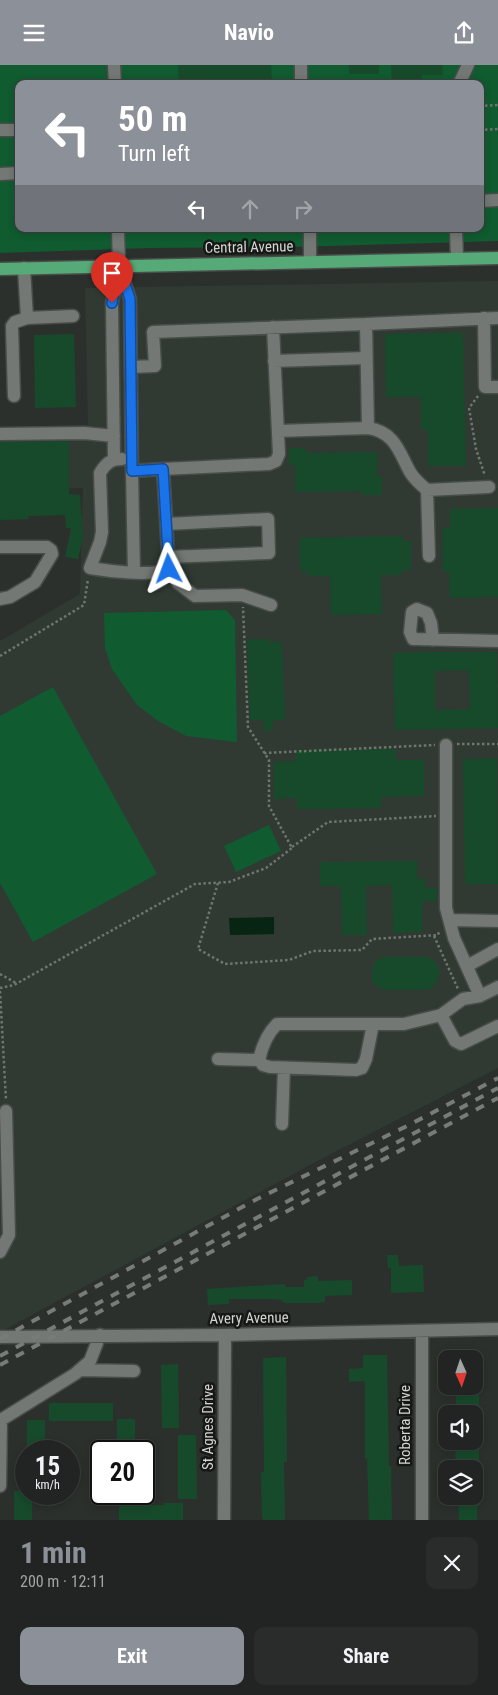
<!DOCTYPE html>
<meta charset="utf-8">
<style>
:root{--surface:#212422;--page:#292c2a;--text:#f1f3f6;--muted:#a2a4a5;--line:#3e4140;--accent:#8c9099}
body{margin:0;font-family:"Roboto Condensed",sans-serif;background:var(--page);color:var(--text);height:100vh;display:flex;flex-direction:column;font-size:19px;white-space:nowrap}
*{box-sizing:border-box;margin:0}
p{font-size:16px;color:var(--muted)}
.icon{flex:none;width:28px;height:28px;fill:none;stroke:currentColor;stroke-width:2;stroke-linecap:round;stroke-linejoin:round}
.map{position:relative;height:1455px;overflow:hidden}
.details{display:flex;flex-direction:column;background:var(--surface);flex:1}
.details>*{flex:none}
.top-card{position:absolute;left:15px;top:15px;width:469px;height:152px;border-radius:10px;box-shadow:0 2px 8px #0003,0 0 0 1px var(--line);background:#8c9099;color:#fff;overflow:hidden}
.needle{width:32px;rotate:177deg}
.buttons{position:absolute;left:438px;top:1285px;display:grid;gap:10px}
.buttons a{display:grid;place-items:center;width:45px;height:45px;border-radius:10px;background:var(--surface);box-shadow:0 2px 8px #0003,0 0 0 1px var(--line);font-size:25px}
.speed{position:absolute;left:15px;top:1375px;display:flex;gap:10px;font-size:25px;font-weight:700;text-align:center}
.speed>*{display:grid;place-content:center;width:65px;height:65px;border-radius:50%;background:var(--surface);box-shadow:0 2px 8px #0003,0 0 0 1px var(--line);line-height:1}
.speed small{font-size:12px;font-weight:400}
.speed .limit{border:2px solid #111;border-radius:8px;background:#fff;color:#111}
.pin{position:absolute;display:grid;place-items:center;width:42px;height:42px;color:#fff;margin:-51px -21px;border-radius:50% 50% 50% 0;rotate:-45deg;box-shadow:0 0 5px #0007}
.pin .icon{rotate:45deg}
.me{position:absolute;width:55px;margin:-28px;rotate:357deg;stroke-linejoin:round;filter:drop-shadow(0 0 4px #0008)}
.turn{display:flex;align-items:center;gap:18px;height:105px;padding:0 20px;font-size:22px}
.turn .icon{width:65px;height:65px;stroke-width:2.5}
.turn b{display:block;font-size:35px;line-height:42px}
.lanes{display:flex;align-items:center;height:48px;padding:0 20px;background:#0003;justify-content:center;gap:25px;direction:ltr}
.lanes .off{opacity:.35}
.round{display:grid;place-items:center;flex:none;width:52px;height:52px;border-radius:10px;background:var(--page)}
.summary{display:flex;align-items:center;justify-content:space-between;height:85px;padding:0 20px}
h1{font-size:30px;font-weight:700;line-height:38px;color:var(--accent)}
.button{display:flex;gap:10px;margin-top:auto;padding:10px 20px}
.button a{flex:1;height:58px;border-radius:10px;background:var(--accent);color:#fff;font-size:20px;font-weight:700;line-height:58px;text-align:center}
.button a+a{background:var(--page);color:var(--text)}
header{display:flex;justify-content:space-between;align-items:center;height:65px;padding:0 20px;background:var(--accent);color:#fff;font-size:22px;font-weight:700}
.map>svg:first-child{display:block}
.built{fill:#303a33}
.green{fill:#105b30;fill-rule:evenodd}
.water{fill:#072512}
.building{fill:#174a2b;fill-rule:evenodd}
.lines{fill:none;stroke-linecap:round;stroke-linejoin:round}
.minor-casing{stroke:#494d4a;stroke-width:15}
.major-casing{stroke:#494d4a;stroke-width:15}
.path{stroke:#717471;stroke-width:2.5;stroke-dasharray:2.5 2.5;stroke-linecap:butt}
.minor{stroke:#737874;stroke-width:12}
.major{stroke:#5a7;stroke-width:12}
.rail{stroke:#787b78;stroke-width:4;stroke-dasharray:9 9;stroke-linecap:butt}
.route-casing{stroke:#114b97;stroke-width:12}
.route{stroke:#1a73e8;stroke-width:9}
.labels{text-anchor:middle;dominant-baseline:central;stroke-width:5;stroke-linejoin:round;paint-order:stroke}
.street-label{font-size:15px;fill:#d2d5d2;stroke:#161816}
</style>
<header><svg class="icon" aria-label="menu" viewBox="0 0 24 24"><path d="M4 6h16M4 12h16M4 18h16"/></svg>Navio<svg class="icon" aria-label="share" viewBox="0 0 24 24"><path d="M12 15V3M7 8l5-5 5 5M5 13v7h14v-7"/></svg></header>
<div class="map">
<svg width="498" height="1455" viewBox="0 0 498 1455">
<rect width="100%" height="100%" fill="#2c302d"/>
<path class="built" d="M498,216V1003L323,1093L0,1267V576L80,529L83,423L0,424V362L88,360L85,223Z"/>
<path class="green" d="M0,0H498V176L294,182L149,183L0,188ZM19,19H480V164H19Z
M226,545L235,555L237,677L186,671L158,656L137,640L112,604L105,583L104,548Z
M53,622L157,809L33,877L0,818V651Z
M269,760L281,786L236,807L224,781Z"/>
<path class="water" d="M274,852V869L230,870L229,853Z"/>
<path class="building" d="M178,0H271L272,19H179Z
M349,0H379V9H349Z
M391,0H442L443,10H422V19H392Z
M463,268L466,401H428V365H421V332H386L385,269Z
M74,269L76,342L35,343L34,270Z
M69,376V429L80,430L83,472L78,494L65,492L71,463H66L65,450L28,451L29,454L0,455V377Z
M289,383H305L306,388L377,387V411H382V430H362V426L295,427V400H289Z
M498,443V532L450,533L449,507H443L442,463H450V444Z
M403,471V476H411V505H402V510H381L382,549L331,550L330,511H308V507H300L299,473Z
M269,574V577H282L285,655L272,656L273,665L263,666V655H250L247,575Z
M434,587H497L498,663L395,665L393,588ZM469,605L470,644L435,645V606Z
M396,684V695H424V731L381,732V743L297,744V733L274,734V697L296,696V685Z
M497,693L498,819H465L463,694Z
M417,796V814L425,813V823H437V836H422V867L393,868L392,820L366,821L367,870H342L341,821H320V797Z
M381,892H431V896H436V900H439V914H437V920H431L432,924L419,925H382V922H375V917H372V901H375V895H381Z
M387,1190H398L399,1201L423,1200L424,1227L391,1228V1203H388Z
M318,1211V1216L352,1215V1230L325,1231V1237L317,1238H286L282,1237V1235L275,1234H229V1239L208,1240L207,1224L285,1219V1222H304V1215H307V1212Z
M363,1290H387L389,1401H391L392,1455H369L367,1393H365V1318L364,1316L349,1317V1304L363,1303Z
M286,1292L287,1397H284L285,1455H265L262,1454L261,1407H264L263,1293Z
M178,1299L179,1363H162L161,1300Z
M479,1329V1349H456V1330Z
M49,1338H113V1356H49Z
M117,1354H135V1386H117Z
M27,1355H45V1386H27Z
M178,1370H196L197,1434H178Z
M456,1376H479V1400L455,1401Z
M14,1426H26V1429H32V1455H14Z
M458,1431H479L480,1441H477V1455H459Z
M164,1438H183V1455H119V1440H164Z"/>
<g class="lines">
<defs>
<path id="minor" d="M114,0L115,19
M301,0V19
M459,19L468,0
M0,65H19
M0,109L19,108
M480,136L498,135
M310,164V197
M456,164L457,194
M119,201L130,234L132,406L163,404L169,504L178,518L195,531L242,530L271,540
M27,253L73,251
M484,253L485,322H498
M274,296L366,293
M131,302L155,301L153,267L366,259
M14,331L12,261L15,257L27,253L24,203
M368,363L366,259L498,253
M278,366L368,363C395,367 399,387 410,407C414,414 420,419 427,425L489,422
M0,369L84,368L114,371
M114,394L112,238L119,201L118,164
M122,394C111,394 106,398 100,408L102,467L100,477L90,503C108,506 153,512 169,504
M163,404L269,399L276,396L279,389L273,262
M132,406L134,507
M427,425L429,491
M166,459L268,454L269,488L168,492
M0,482H47L51,485L52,489L35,517L10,532L0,534
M433,575L431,558L427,548L417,544L412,547L410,567L413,574H416L498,576
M446,680V843L454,873L480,931
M450,855L498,856
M467,901L498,884
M441,950L455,976L461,979L498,961
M218,994L259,995C262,981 267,969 277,959H404L441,950L463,934L480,931L498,922
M259,995L263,1000L270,1002L356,1005L362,1003L366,994L373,959
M282,1059L284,1003
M0,1187L9,1170L6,1046
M0,1272L225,1270L498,1264
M80,1305L134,1306
M0,1421L1,1355L75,1309L90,1296L100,1270
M224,1455L225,1270
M422,1455V1266"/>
<path id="major" d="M0,204L498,193"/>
</defs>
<use href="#minor" class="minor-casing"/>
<use href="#major" class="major-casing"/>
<path class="path" d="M480,41L498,40
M480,65L498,64
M478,331L469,343L476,384L485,411
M0,591L84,540L88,514
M457,679H498
M264,688L435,680
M292,782L328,757L436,751
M218,818L198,884L225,899L289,895L313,886L362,885L372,874L438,870L439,867
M434,871L458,924
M0,909L16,918
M0,923L14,920L195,819L229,817L266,803L292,783L269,741V695L248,662L243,542
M0,926L6,1035"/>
<use href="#minor" class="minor"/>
<use href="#major" class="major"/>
<path class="rail" d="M0,1274L257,1134L409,1060L498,1013
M0,1291L498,1023
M0,1300L498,1033"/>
</g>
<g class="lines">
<defs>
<path id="route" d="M112,238L119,201L130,234L132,406L163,404L169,504"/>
</defs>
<use href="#route" class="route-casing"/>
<use href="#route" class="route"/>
</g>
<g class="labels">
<g class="street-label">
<text transform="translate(249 182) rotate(-1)">Central Avenue</text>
<text transform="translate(249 1253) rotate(-1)">Avery Avenue</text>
<text transform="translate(405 1360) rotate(-90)">Roberta Drive</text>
<text transform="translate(208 1362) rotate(-90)">St Agnes Drive</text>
</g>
</g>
</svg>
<div class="buttons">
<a><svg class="needle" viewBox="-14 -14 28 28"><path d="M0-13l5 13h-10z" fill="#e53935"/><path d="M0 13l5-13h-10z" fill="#a2a4a5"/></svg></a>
<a><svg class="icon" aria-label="sound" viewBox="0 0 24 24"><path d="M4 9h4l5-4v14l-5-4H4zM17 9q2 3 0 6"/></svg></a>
<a><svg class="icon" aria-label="layers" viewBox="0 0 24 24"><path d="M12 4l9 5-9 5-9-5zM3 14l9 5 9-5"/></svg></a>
</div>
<div class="speed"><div>15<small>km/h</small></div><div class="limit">20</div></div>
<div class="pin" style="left:112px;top:238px;background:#d93025"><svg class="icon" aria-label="arrive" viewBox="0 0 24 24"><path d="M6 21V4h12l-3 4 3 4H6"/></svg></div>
<svg class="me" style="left:169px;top:504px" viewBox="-20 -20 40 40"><path d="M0-17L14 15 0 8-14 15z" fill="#1a73e8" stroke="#fff" stroke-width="4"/></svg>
<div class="top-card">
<div class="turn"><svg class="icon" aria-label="left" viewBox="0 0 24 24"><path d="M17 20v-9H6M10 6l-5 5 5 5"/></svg><div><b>50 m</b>Turn left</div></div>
<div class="lanes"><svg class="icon" aria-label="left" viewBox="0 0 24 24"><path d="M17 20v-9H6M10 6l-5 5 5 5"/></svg><svg class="icon off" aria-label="ahead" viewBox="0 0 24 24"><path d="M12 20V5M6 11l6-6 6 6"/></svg><svg class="icon off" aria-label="right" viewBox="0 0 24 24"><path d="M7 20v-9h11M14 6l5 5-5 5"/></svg></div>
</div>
</div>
<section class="details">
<div class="summary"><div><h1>1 min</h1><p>200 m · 12:11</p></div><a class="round"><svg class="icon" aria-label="close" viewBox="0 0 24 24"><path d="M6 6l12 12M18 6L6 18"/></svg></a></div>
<div class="button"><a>Exit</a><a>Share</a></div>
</section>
